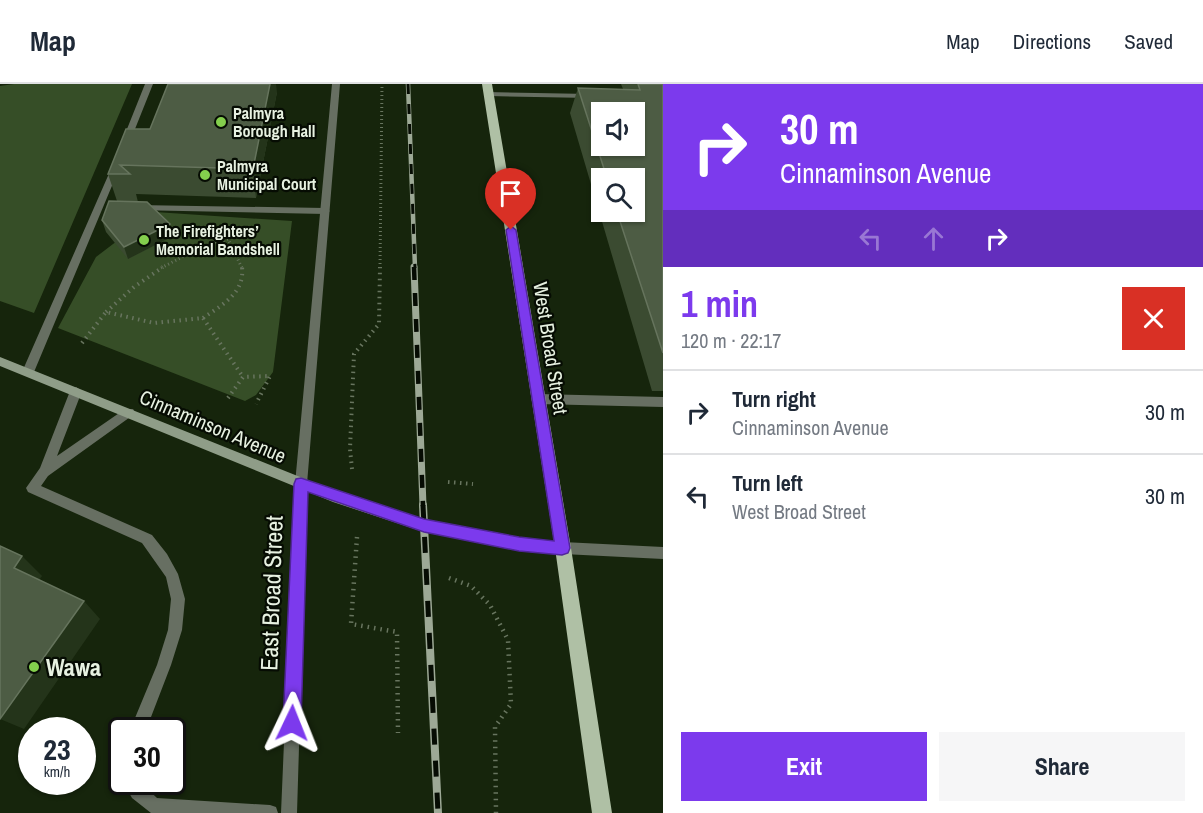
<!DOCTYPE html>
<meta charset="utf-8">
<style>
:root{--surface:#fff;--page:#f6f6f7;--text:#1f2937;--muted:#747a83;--line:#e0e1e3;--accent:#7c3aed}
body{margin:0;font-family:"Archivo Narrow",sans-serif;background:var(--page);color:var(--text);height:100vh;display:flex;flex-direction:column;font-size:22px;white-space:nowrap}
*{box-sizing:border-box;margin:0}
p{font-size:20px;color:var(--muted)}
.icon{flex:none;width:33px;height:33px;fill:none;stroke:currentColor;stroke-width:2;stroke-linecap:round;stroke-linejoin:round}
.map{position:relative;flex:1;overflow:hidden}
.details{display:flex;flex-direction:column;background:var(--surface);width:540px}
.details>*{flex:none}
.guide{background:#7c3aed;color:#fff;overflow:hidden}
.buttons{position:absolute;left:591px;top:18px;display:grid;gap:12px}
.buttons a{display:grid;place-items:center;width:54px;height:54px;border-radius:0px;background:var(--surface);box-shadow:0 2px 4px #0004;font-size:30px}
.speed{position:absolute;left:18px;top:633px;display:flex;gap:12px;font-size:30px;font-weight:700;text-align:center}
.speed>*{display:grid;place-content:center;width:78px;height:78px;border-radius:50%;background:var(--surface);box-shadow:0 2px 4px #0004;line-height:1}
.speed small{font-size:15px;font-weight:400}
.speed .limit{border:3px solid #111;border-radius:9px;background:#fff;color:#111}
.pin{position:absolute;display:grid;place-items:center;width:51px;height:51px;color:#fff;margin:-62px -26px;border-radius:50% 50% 50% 0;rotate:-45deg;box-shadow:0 0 6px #0007}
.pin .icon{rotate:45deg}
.me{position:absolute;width:66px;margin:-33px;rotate:2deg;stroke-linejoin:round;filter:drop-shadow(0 0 4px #0008)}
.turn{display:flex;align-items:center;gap:21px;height:126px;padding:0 18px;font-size:27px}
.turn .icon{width:78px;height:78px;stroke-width:2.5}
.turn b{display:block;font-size:42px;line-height:51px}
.lanes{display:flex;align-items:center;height:57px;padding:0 18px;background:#0003;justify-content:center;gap:30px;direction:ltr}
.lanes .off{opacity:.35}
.round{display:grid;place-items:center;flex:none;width:63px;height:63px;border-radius:0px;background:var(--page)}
.head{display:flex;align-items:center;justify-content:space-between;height:102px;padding:0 18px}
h1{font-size:36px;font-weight:800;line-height:45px;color:var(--accent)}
.cta{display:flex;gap:12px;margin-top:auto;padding:12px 18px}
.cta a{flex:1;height:69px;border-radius:0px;background:var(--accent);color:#fff;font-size:24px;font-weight:800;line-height:69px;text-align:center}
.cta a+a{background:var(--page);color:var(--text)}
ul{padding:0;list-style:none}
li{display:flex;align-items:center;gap:18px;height:84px;padding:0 18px;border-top:2px solid var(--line)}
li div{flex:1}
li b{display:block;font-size:22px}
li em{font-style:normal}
header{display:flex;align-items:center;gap:36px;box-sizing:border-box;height:84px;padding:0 30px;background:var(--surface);border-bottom:2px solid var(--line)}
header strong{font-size:28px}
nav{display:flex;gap:33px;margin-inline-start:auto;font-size:21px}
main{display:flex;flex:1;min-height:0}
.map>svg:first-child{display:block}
.green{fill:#364e27}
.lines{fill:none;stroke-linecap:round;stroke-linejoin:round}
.path-far2{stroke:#68755f;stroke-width:3;stroke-dasharray:1 3;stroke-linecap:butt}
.path-far1{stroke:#68755f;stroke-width:4;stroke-dasharray:1.5 4.5;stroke-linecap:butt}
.path{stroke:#68755f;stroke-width:4.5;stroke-dasharray:1.5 5;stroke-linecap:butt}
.service{fill:#676f62;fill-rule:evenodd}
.minor{fill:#676f62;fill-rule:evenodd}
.tertiary{fill:#676f62;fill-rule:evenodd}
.secondary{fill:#8f9d88;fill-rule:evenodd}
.primary{fill:#afc0a5;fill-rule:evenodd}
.rail-far2-casing{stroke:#9da996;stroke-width:4.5}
.rail-far1-casing{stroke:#9da996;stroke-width:7}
.rail-casing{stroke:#9da996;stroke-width:8}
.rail-far2{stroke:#060c03;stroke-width:3;stroke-dasharray:10;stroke-linecap:butt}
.rail-far1{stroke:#060c03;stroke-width:4.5;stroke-dasharray:13;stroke-linecap:butt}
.rail{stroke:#060c03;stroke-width:5;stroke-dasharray:16;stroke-linecap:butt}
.wall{fill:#3b4b31;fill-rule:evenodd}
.shaded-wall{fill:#24341a}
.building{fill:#4d5c44;stroke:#66745d;stroke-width:1.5;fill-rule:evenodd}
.route{fill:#7c3aed;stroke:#51269a;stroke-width:1.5}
.poi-dot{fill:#84cf4d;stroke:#060c03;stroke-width:2}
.labels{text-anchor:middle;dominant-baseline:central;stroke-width:4.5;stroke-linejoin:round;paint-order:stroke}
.far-poi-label{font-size:16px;font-weight:bold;fill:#e7f1e1;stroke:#060c03;text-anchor:start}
.street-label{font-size:20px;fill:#e7f1e1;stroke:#060c03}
.near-street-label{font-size:24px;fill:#e7f1e1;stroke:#060c03}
.near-poi-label{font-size:24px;font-weight:bold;fill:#e7f1e1;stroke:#060c03;text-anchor:start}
</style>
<header>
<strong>Map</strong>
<nav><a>Map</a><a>Directions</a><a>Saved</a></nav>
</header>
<main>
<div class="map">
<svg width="663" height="729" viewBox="0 0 663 729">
<rect width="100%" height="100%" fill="#16250c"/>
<path class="green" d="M14,0H132L34,229L0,217V2Z
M155,128L292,137L273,288L256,311L245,317L58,244L96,173Z"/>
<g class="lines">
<path class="path-far2" d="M161,184L192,168L228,155L242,184
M380,184L382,0"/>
<path class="path-far1" d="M106,228L134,203L163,183
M203,234C222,221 245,209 242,183
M82,259L106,228L154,239L203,234L243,293
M228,314L243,293L270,292L256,320
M352,385L350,365L354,270L379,240L380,183
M448,398L473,400"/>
<path class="path" d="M357,453L351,540L397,548L398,649
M449,494L471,502L490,521L508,556L511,620L495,643L496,729"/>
<path class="service" d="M145,0H153L129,60L122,62L121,60Z
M115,82L119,85L34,288L32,291H24L22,288L111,85Z
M137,121L325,124L330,127L325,130L134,126V122Z
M76,303L82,307L57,372L125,325H133L135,328L133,331L48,392L41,402L152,451L167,470L178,490L185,515L182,546L171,581L146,646H130L157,581L168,546L171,515L166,493L142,459L28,408L26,404L40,384L70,307Z
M538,310L663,313V323L538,320L532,315Z
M123,698H140L157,714L270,721L276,723L278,729H151L132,714Z"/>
<path class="minor" d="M332,0H340L307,400L297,729H281L295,400Z
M486,8L590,10L594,12L590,14L489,12L485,10Z"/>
<path class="tertiary" d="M563,458L663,463V475L563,470L558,468L556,464L558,460Z"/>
<path class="secondary" d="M0,273L335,407L424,436L455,443L519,454L563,458L568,460L570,464L568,468L563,470L519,466L424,448L333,418L0,282Z"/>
<path class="primary" d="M482,0H492L571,464L612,729H592L555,464Z"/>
<defs>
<path id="rail-far2" d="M408,0L415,184"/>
<path id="rail-far1" d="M414,183L423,422"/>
<path id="rail" d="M423,421L438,729"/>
</defs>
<use href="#rail-far2" class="rail-far2-casing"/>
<use href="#rail-far1" class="rail-far1-casing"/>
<use href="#rail" class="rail-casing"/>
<use href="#rail-far2" class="rail-far2"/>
<use href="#rail-far1" class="rail-far1"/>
<use href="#rail" class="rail"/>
</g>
<path class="wall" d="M621,0H663V307H652L570,29L578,4L623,5ZM602,94H634V128H602Z
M277,8L256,114L136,110L138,118L173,152L128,175L106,148L102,136L117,117L108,90L150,45Z"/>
<path class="shaded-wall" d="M270,0H276L277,8L256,114L253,85Z
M170,140L173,152L128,175L124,163Z
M22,472L42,492L34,503L14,484Z
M84,517L100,535L24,645L0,635Z"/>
<path class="building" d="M168,0H270L253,85L120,81L130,90H108L126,45H150Z
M638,0H663V269L617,128H634V94H607L578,4L640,6ZM602,28H634V62H602Z
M109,117L147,118L170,140L124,163L102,136Z
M0,462L22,472L14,484L84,517L0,635Z"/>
<path class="route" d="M511,142L516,146L570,464L568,469L562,471L519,467L424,448L308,408L301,639L298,645L292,648L286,645L283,639L294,400L296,395L301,394L424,435L519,453L554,457L506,146Z"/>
<g class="poi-dot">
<circle cx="221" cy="38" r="6"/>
<circle cx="205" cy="91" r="6"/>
<circle cx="144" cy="156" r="6"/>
<circle cx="34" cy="583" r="6"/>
</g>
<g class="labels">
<g class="far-poi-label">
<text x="233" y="29">Palmyra<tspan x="233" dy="18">Borough Hall</tspan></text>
<text x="217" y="82">Palmyra<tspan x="217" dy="18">Municipal Court</tspan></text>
<text x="156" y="147">The Firefighters’<tspan x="156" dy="18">Memorial Bandshell</tspan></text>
</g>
<g class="street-label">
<text transform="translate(551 264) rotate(81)">West Broad Street</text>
<text transform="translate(213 342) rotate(23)">Cinnaminson Avenue</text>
</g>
<g class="near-street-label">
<text transform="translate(271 509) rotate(-88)">East Broad Street</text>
</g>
<g class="near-poi-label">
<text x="46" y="583">Wawa</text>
</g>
</g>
</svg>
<div class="buttons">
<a><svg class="icon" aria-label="sound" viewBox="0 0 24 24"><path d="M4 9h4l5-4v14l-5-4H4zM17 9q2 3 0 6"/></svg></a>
<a><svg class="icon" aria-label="search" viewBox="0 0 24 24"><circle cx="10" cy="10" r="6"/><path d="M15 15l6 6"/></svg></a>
</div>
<div class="speed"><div>23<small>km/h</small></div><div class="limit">30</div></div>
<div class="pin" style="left:511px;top:146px;background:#d93025"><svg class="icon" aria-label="arrive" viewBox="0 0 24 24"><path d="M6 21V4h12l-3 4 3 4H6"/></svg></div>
<svg class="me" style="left:292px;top:639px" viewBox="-20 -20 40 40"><path d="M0-17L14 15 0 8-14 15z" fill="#7c3aed" stroke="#fff" stroke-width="4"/></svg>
</div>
<section class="details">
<div class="guide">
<div class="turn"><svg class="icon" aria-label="right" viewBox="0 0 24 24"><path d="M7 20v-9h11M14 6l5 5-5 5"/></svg><div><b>30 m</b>Cinnaminson Avenue</div></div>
<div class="lanes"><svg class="icon off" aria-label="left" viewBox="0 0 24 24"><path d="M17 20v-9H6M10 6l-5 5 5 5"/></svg><svg class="icon off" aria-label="ahead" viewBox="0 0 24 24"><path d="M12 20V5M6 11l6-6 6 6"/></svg><svg class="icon" aria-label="right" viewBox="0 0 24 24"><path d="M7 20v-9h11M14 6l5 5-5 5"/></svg></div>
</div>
<div class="head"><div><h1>1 min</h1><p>120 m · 22:17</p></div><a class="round" style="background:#d93025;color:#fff"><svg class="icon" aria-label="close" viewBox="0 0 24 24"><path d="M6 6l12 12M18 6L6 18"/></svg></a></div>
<ul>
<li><svg class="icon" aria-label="right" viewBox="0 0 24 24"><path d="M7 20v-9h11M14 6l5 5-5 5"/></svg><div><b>Turn right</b><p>Cinnaminson Avenue</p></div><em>30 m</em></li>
<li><svg class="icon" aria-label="left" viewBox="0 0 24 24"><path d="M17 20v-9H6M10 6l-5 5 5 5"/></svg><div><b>Turn left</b><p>West Broad Street</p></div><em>30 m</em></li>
</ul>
<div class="cta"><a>Exit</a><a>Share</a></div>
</section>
</main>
